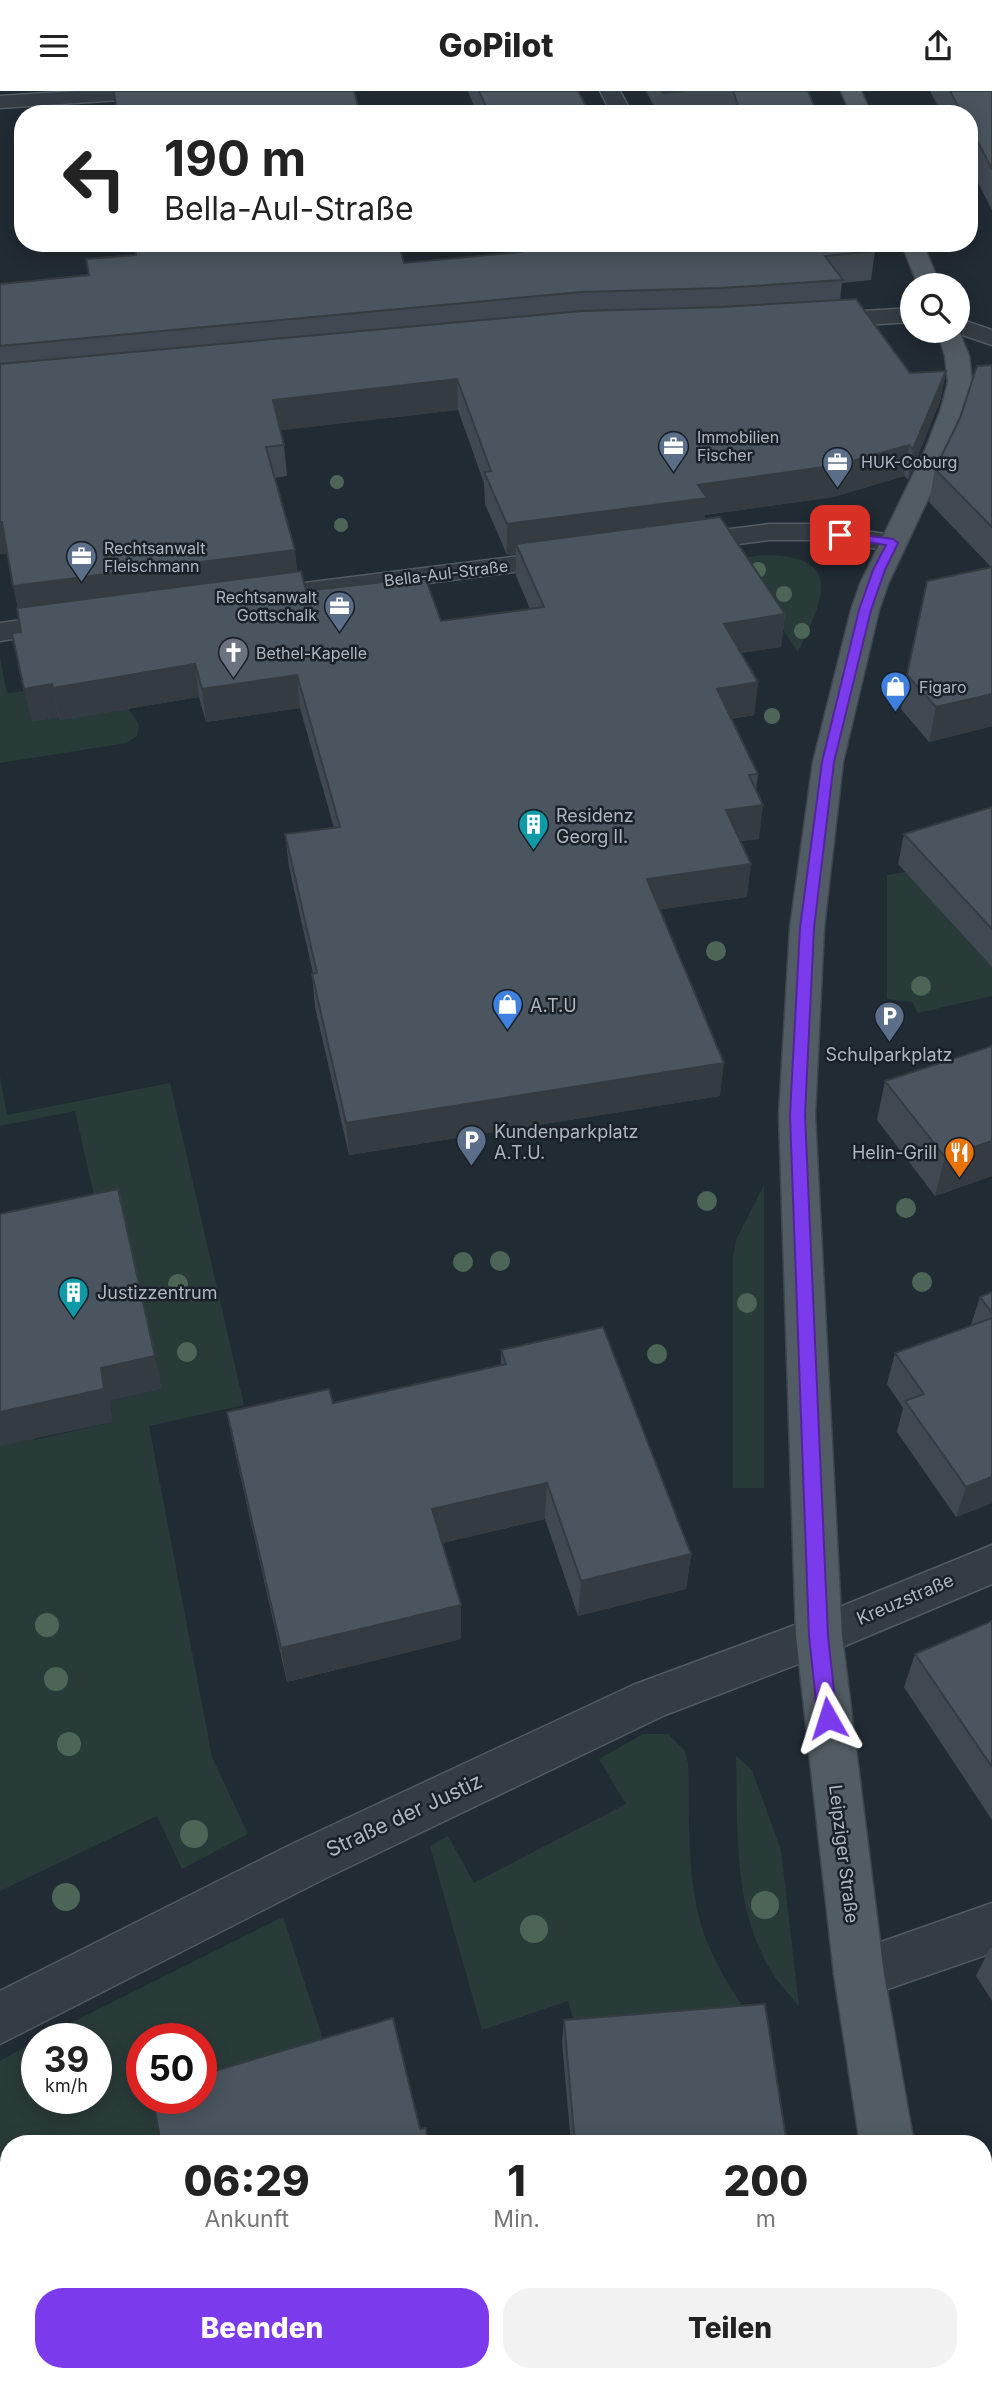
<!DOCTYPE html>
<html lang="de">
<meta charset="utf-8">
<style>
:root{--surface:#fff;--page:#f2f2f2;--text:#222;--muted:#767676;--accent:#7c3aed}
body{margin:0;font-family:Inter,sans-serif;background:var(--page);color:var(--text);height:100vh;display:flex;flex-direction:column;font-size:26px;white-space:nowrap}
*{box-sizing:border-box;margin:0}
p{font-size:23px;color:var(--muted)}
.icon{flex:none;width:38px;height:38px;fill:none;stroke:currentColor;stroke-width:2;stroke-linecap:round;stroke-linejoin:round}
.map{position:relative;flex:1;overflow:hidden}
.side{position:absolute;left:0px;top:2044px;width:992px;height:247px;display:flex;flex-direction:column;background:var(--surface);border-radius:28px 28px 0 0;box-shadow:0 4px 18px #0003}
.side>*{flex:none}
.top-card{position:absolute;left:14px;top:14px;width:964px;height:147px;border-radius:28px;box-shadow:0 4px 18px #0003;background:#fff;color:var(--text);overflow:hidden}
.tools{position:absolute;left:900px;top:182px;display:grid;gap:14px}
.tools a{display:grid;place-items:center;width:70px;height:70px;border-radius:50%;background:var(--surface);box-shadow:0 4px 18px #0003;font-size:35px}
.speed{position:absolute;left:21px;top:1932px;display:flex;gap:14px;font-size:35px;font-weight:700;text-align:center}
.speed>*{display:grid;place-content:center;width:91px;height:91px;border-radius:50%;background:var(--surface);box-shadow:0 4px 18px #0003;line-height:1}
.speed small{font-size:18px;font-weight:400}
.speed .limit{border:10px solid #d22;background:#fff;color:#111}
.pin{position:absolute;display:grid;place-items:center;width:60px;height:60px;color:#fff;margin:-30px;border-radius:14px;box-shadow:0 4px 10px #0006}
.me{position:absolute;width:77px;margin:-38px;rotate:354deg;stroke-linejoin:round;filter:drop-shadow(0 0 5px #0008)}
.turn{display:flex;align-items:center;gap:24px;height:147px;padding:0 35px;font-size:32px}
.turn .icon{width:91px;height:91px;stroke-width:2.5}
.turn b{display:block;font-size:49px;line-height:60px}
.eta{display:flex;justify-content:space-evenly;align-items:center;height:119px;text-align:center}
.eta b{font-size:42px;font-weight:800;line-height:49px}
.cta{display:flex;gap:14px;margin-top:auto;padding:14px 35px}
.cta a{flex:1;height:80px;border-radius:28px;background:var(--accent);color:#fff;font-size:28px;font-weight:800;line-height:80px;text-align:center}
.cta a+a{background:var(--page);color:var(--text)}
header{display:flex;justify-content:space-between;align-items:center;height:91px;padding:0 35px;background:var(--surface);font-size:32px;font-weight:800}
.map>svg:first-child{display:block}
.green{fill:#293b39;fill-rule:evenodd}
.lines{fill:none;stroke-linecap:round;stroke-linejoin:round}
.minor-casing{stroke:#525a62;stroke-width:3}
.major-casing{stroke:#3e454e;stroke-width:3}
.minor{fill:#343c44;fill-rule:evenodd}
.major{fill:#525c64;fill-rule:evenodd}
.tree{fill:#4c6557}
.wall{fill:#404952;fill-rule:evenodd}
.shaded-wall{fill:#343c42}
.building{fill:#4a555f;stroke:#343c42;stroke-width:2}
.route{fill:#7c3aed;stroke:#51269a;stroke-width:2}
.labels{text-anchor:middle;dominant-baseline:central;stroke-width:5;stroke-linejoin:round;paint-order:stroke}
.far-poi-label{font-size:16px;fill:#aeb7c1;stroke:#1a2129;text-anchor:start}
.far-street-label{font-size:16px;fill:#aeb7c1;stroke:#1a2129}
.poi-label{font-size:18px;fill:#aeb7c1;stroke:#1a2129;text-anchor:start}
.street-label{font-size:18px;fill:#aeb7c1;stroke:#1a2129}
.near-street-label{font-size:21px;fill:#aeb7c1;stroke:#1a2129}
</style>
<header><svg class="icon" aria-label="menu" viewBox="0 0 24 24"><path d="M4 6h16M4 12h16M4 18h16"/></svg>GoPilot<svg class="icon" aria-label="share" viewBox="0 0 24 24"><path d="M12 15V3M7 8l5-5 5 5M5 13v7h14v-7"/></svg></header>
<div class="map">
<svg width="992" height="2290" viewBox="0 0 992 2290">
<rect width="100%" height="100%" fill="#212b33"/>
<path class="green" d="M763,464C847,464 822,510 798,561L735,468Z
M0,567L7,602L25,600L31,631L127,615L139,634L137,645L126,652L0,672Z
M906,781L992,876V905L918,922L912,911L887,908V784Z
M0,986L7,1024L170,992L244,1314L149,1335L212,1666L248,1743L182,1778L157,1725L0,1800V1333L29,1327L34,1349L113,1331L110,1310L162,1298L99,1126L75,1020L0,1035Z
M764,1094V1397H733V1166L736,1149Z
M643,1643H668L685,1660L688,1672C690,1731 685,1798 708,1853C721,1884 738,1910 758,1936L580,1950L568,1910L482,1939L430,1755L448,1745L474,1792L626,1713L599,1668Z
M736,1665L752,1679L781,1759L799,1916C792,1906 782,1896 775,1886C732,1821 738,1740 736,1665Z
M283,1826L330,1969L166,2053H9V2074L0,2077V1970L37,1949V2007H96V1948H39ZM142,1948H201V2007H142Z
M51,2282H205L206,2290H53Z"/>
<g class="lines">
<defs>
<path id="minor" d="M76,0H175L172,4L165,6L0,17V5Z
M600,0H620L632,23H612Z
M912,217V231L816,237L808,235L804,230L808,225L816,223Z
M957,227L992,239V254L951,240H957Z
M769,433H814L893,444L903,446L907,452L903,458L893,460L814,449H769L683,460L673,458L669,452L673,446L683,444Z
M567,459L577,461L581,467L577,473L256,514L246,512L242,506L246,500L256,498Z
M71,522L81,525L85,531L81,537L0,550V532Z
M992,1454V1493L835,1559L665,1624L326,1787L0,1953V1900L292,1753L633,1594L803,1531Z
M992,1812V1862L859,1908L841,1901L834,1883L841,1865Z"/>
<path id="major" d="M841,0H861L871,23H851Z
M901,152H923L940,194H918Z
M957,235L969,265L972,291L965,318L951,359L888,493L879,519L843,671L824,837L815,1024L842,1545L884,1883L914,2053H860L834,1883L796,1545L779,1024L790,837L813,671L851,519L860,493L925,359L941,318L948,291L945,265L937,240H957Z
M902,2282H960L962,2290H904Z"/>
</defs>
<use href="#minor" class="minor-casing"/>
<use href="#major" class="major-casing"/>
<use href="#minor" class="minor"/>
<use href="#major" class="major"/>
</g>
<g class="tree">
<circle cx="337" cy="391" r="7"/>
<circle cx="341" cy="434" r="7"/>
<circle cx="758" cy="479" r="8"/>
<circle cx="784" cy="503" r="8"/>
<circle cx="802" cy="540" r="8"/>
<circle cx="772" cy="625" r="8"/>
<circle cx="716" cy="860" r="10"/>
<circle cx="921" cy="895" r="10"/>
<circle cx="707" cy="1110" r="10"/>
<circle cx="906" cy="1117" r="10"/>
<circle cx="500" cy="1170" r="10"/>
<circle cx="463" cy="1171" r="10"/>
<circle cx="922" cy="1191" r="10"/>
<circle cx="178" cy="1193" r="10"/>
<circle cx="747" cy="1212" r="10"/>
<circle cx="187" cy="1261" r="10"/>
<circle cx="657" cy="1263" r="10"/>
<circle cx="47" cy="1534" r="12"/>
<circle cx="56" cy="1588" r="12"/>
<circle cx="69" cy="1653" r="12"/>
<circle cx="194" cy="1743" r="14"/>
<circle cx="66" cy="1806" r="14"/>
<circle cx="765" cy="1814" r="14"/>
<circle cx="534" cy="1838" r="14"/>
</g>
<path class="wall" d="M468,0H578L590,23H477Z
M646,0H808L817,23H658Z
M930,0H992V119L970,76V23H942Z
M534,152H872L875,160L871,189L842,192L840,209L910,282L946,280L940,310L908,389L904,385L833,406L705,424V428L785,523L781,556L741,562L758,591L754,624L731,628L758,683L756,699L759,748L740,750L747,806L660,818L720,1005L349,1064L315,916L312,883L313,882L289,776L285,743L334,737L300,617L206,631L199,606L60,629L59,626L31,631L18,517L7,462L0,463V193L89,184L136,164L404,172L518,161V156L535,155ZM458,319L484,392L485,413L507,464L516,463V485L530,518L441,530L306,500L297,481L295,459L274,387L287,385L284,354L280,339Z
M992,274V635L929,651L901,618L907,584L991,476L929,411L935,378Z
M992,716V876L898,773L904,743Z
M992,955V1085L935,1105L877,1029L885,990Z
M992,1201V1412L956,1426L897,1341L903,1317L887,1293L895,1262L971,1234L980,1206Z
M501,1259L691,1463L686,1498L578,1525L545,1428L442,1452L461,1514V1548L287,1591L234,1357L227,1321L333,1312L501,1275Z
M992,1530V1729L904,1596L915,1563Z
M990,1857H992V1910L976,1885Z
M564,1929L787,2053H571L562,1951Z
M599,2282H824L825,2290H600Z"/>
<path class="shaded-wall" d="M946,280L940,310L908,389L913,358Z
M457,288L458,319L275,340L273,309Z
M909,354L904,385L833,406L705,424L704,439L516,453V463L507,464V433L698,394Z
M0,431H2L9,462L0,463Z
M295,459L298,491L20,527L13,495Z
M785,523L781,556L721,565L724,533Z
M195,573L199,606L60,629L53,597Z
M297,584L300,617L206,631L202,598Z
M758,591L754,624L713,630L717,598Z
M52,593L59,626L31,631L24,598Z
M992,603V635L929,651L936,616Z
M763,714L759,748L722,752L726,719Z
M751,773L747,806L645,821L647,788Z
M724,972L720,1005L349,1064L346,1032Z
M992,1050V1085L935,1105L945,1066Z
M118,1098L162,1298L110,1310L113,1331L0,1355V1321L101,1277Z
M992,1386V1412L956,1426L966,1396Z
M547,1392L545,1428L434,1454L432,1418Z
M691,1463L686,1498L578,1525L581,1490Z
M461,1514V1548L287,1591L281,1557Z"/>
<path class="building" d="M114,0H354L360,23H117Z
M479,0H578L590,23H489Z
M662,0H685L663,2Z
M733,0H808L817,23H741Z
M950,0H992V78L970,36V23H962Z
M135,152H398L404,172L521,161L518,156L548,153L547,152H872L875,160L825,165L843,189L721,197L582,201L0,255V193L89,184L86,168L136,164Z
M856,208L910,282L946,280L913,358L909,354L838,374L698,394L707,407L507,433L484,381L491,380L457,288L273,309L284,354L266,356L295,459L13,495L2,431H0V273L582,220L722,216Z
M992,274V436L935,378L960,327L977,275Z
M720,426L785,523L724,533L758,591L717,598L758,683L749,684L763,714L726,719L751,773L647,788L724,972L346,1032L312,883L317,882L285,743L340,736L297,584L202,598L195,573L53,597L52,593L24,598L12,542L21,541L17,517L301,480L306,500L425,486L441,530L544,516L516,453Z
M992,476V603L936,616L907,584L927,490Z
M992,716V838L904,743Z
M992,955V1050L945,1066L885,990Z
M118,1098L155,1265L101,1277L104,1298L0,1321V1123Z
M992,1201V1222L980,1206Z
M992,1227V1386L966,1396L905,1310L924,1303L895,1262Z
M603,1236L691,1463L581,1490L547,1392L432,1418L461,1514L281,1557L227,1321L329,1298L333,1312L506,1273L501,1259Z
M992,1530V1676L915,1563Z
M765,1913L787,2053H575L564,1929Z
M393,1927L420,2038L426,2037L428,2053H161L153,2007H201V1984Z
M199,2282H424L426,2290H200Z
M468,2282H474L476,2290H445Z
M604,2282H824L825,2290H605Z"/>
<path class="route" d="M840,441L893,448L898,452L885,479L871,519L834,671L814,837L805,1024L828,1545L837,1627L834,1633L828,1636L821,1633L818,1627L809,1545L790,1024L800,837L822,671L859,519L873,479L886,454L836,446L835,444Z"/>
<defs>
<symbol id="office-pin" viewBox="-11 -11 22 30"><path d="M0 17L-7.5 6A9.5 9.5 0 1 1 7.5 6Z" fill="#5c6f8a" stroke="#1a2129"/><path d="M-6-3h4V-5.5h4V-3h4V5H-6ZM-1-4.5V-3h2v-1.5ZM-6 0V1H6V0Z" fill="#fff"/></symbol>
<symbol id="church-pin" viewBox="-11 -11 22 30"><path d="M0 17L-7.5 6A9.5 9.5 0 1 1 7.5 6Z" fill="#6b7280" stroke="#1a2129"/><path d="M-1.2-6h2.4v3.5h3.3v2.4h-3.3V6h-2.4V-.1h-3.3v-2.4h3.3Z" fill="#fff"/></symbol>
<symbol id="shop-pin" viewBox="-11 -11 22 30"><path d="M0 17L-7.5 6A9.5 9.5 0 1 1 7.5 6Z" fill="#3f7fe0" stroke="#1a2129"/><path d="M-5-2.5h2.3a2.7 3.5 0 0 1 5.4 0H5L5.5 6h-11ZM-1.5-2.5h3a1.5 2.3 0 0 0-3 0Z" fill="#fff"/></symbol>
<symbol id="building-pin" viewBox="-11 -11 22 30"><path d="M0 17L-7.5 6A9.5 9.5 0 1 1 7.5 6Z" fill="#0f9aa8" stroke="#1a2129"/><path d="M-4-6H4V6H1V3H-1V6H-4ZM-2.5-4.3h1.7v1.8h-1.7ZM.8-4.3h1.7v1.8H.8ZM-2.5-1h1.7V.8h-1.7ZM.8-1h1.7V.8H.8Z" fill="#fff"/></symbol>
<symbol id="parking-pin" viewBox="-11 -11 22 30"><path d="M0 17L-7.5 6A9.5 9.5 0 1 1 7.5 6Z" fill="#5c6f8a" stroke="#1a2129"/><path d="M-3.5-5.5H1a3.5 3.5 0 0 1 0 7H-1V5.5H-3.5ZM-1-3.4V-.6H.8a1.4 1.4 0 0 0 0-2.8Z" fill="#fff"/></symbol>
<symbol id="restaurant-pin" viewBox="-11 -11 22 30"><path d="M0 17L-7.5 6A9.5 9.5 0 1 1 7.5 6Z" fill="#e8710a" stroke="#1a2129"/><path d="M-5-6h1v4h1v-4h1v4h1v-4h1v5L-1.5 .5V6h-2V.5L-5-1ZM5-6V6H3V1.5H1.5Q1.5-4 5-6Z" fill="#fff"/></symbol>
</defs>
<g fill-rule="evenodd">
<use href="#office-pin" x="656" y="338" width="35" height="47"/>
<use href="#office-pin" x="820" y="354" width="35" height="47"/>
<use href="#office-pin" x="64" y="448" width="35" height="47"/>
<use href="#office-pin" x="322" y="498" width="35" height="47"/>
<use href="#church-pin" x="216" y="544" width="35" height="47"/>
<use href="#shop-pin" x="878" y="578" width="35" height="47"/>
<use href="#building-pin" x="516" y="716" width="35" height="47"/>
<use href="#shop-pin" x="490" y="896" width="35" height="47"/>
<use href="#parking-pin" x="872" y="908" width="35" height="47"/>
<use href="#parking-pin" x="454" y="1032" width="35" height="47"/>
<use href="#restaurant-pin" x="942" y="1044" width="35" height="47"/>
<use href="#building-pin" x="56" y="1184" width="35" height="47"/>
</g>
<g class="labels">
<g class="far-poi-label">
<text x="697" y="346">Immobilien<tspan x="697" dy="18">Fischer</tspan></text>
<text x="861" y="371">HUK-Coburg</text>
<text x="104" y="457">Rechtsanwalt<tspan x="104" dy="18">Fleischmann</tspan></text>
<text x="317" y="506" text-anchor="end">Rechtsanwalt<tspan x="317" dy="18">Gottschalk</tspan></text>
<text x="256" y="562">Bethel-Kapelle</text>
<text x="919" y="596">Figaro</text>
</g>
<g class="far-street-label">
<text transform="translate(446 482) rotate(-7)">Bella-Aul-Straße</text>
</g>
<g class="poi-label">
<text x="556" y="724">Residenz<tspan x="556" dy="21">Georg II.</tspan></text>
<text x="530" y="914">A.T.U</text>
<text x="889" y="963" text-anchor="middle">Schulparkplatz</text>
<text x="494" y="1040">Kundenparkplatz<tspan x="494" dy="21">A.T.U.</tspan></text>
<text x="937" y="1061" text-anchor="end">Helin-Grill</text>
<text x="97" y="1201">Justizzentrum</text>
</g>
<g class="street-label">
<text transform="translate(905 1508) rotate(-23)">Kreuzstraße</text>
<text transform="translate(844 1763) rotate(83)">Leipziger Straße</text>
</g>
<g class="near-street-label">
<text transform="translate(404 1724) rotate(-25)">Straße der Justiz</text>
</g>
</g>
</svg>
<div class="tools">
<a><svg class="icon" aria-label="search" viewBox="0 0 24 24"><circle cx="10" cy="10" r="6"/><path d="M15 15l6 6"/></svg></a>
</div>
<div class="speed"><div>39<small>km/h</small></div><div class="limit">50</div></div>
<div class="pin" style="left:840px;top:444px;background:#d93025"><svg class="icon" aria-label="arrive" viewBox="0 0 24 24"><path d="M6 21V4h12l-3 4 3 4H6"/></svg></div>
<svg class="me" style="left:828px;top:1627px" viewBox="-20 -20 40 40"><path d="M0-17L14 15 0 8-14 15z" fill="#7c3aed" stroke="#fff" stroke-width="4"/></svg>
<div class="top-card">
<div class="turn"><svg class="icon" aria-label="left" viewBox="0 0 24 24"><path d="M17 20v-9H6M10 6l-5 5 5 5"/></svg><div><b>190 m</b>Bella-Aul-Straße</div></div>
</div>
<section class="side">
<div class="eta">
<div><b>06:29</b><p>Ankunft</p></div>
<div><b>1</b><p>Min.</p></div>
<div><b>200</b><p>m</p></div>
</div>
<div class="cta"><a>Beenden</a><a>Teilen</a></div>
</section>
</div>
